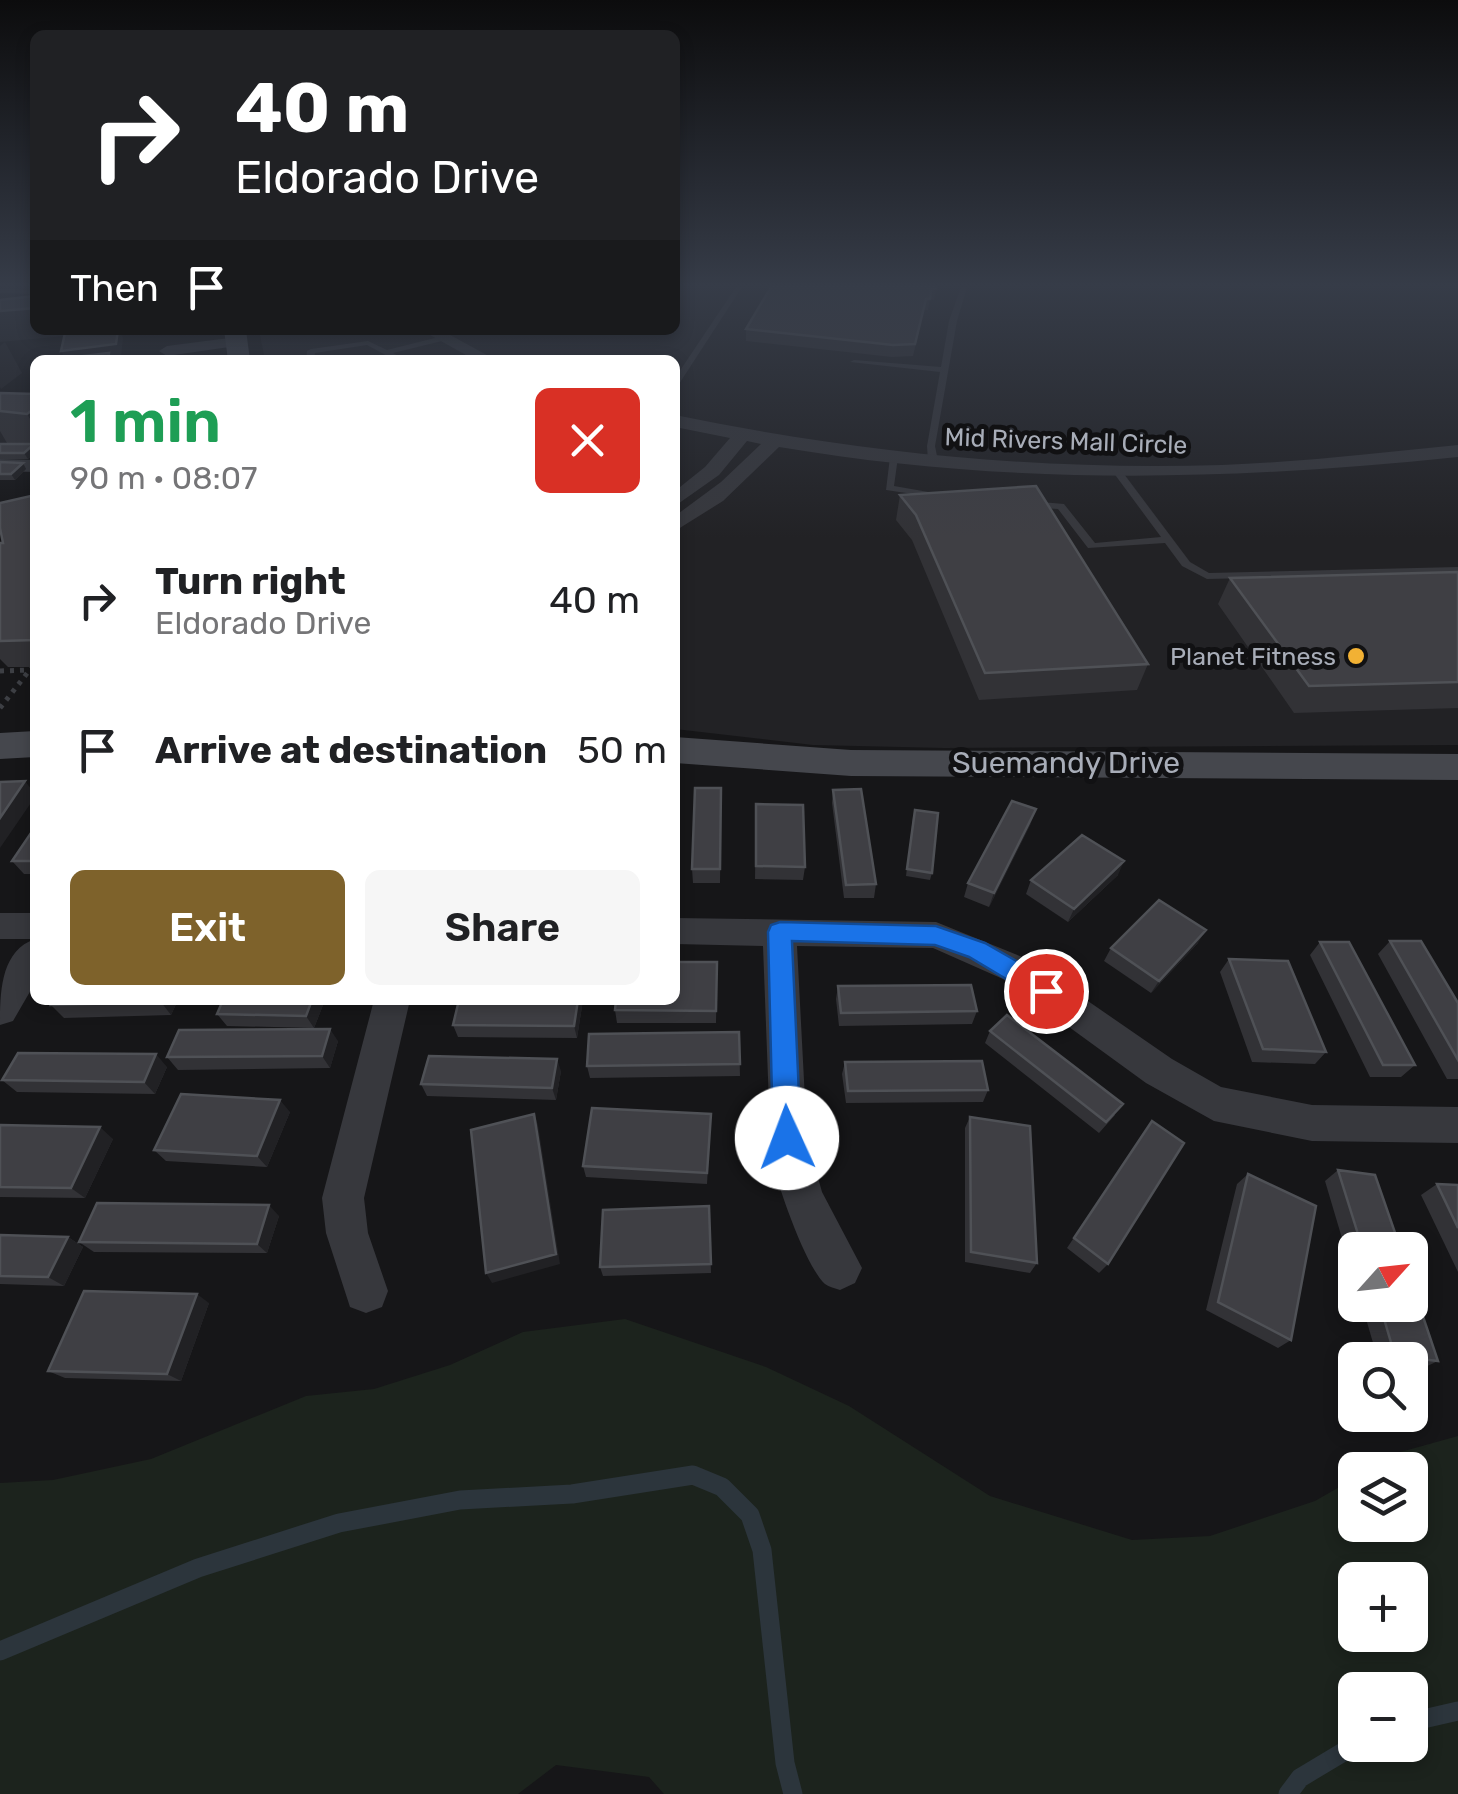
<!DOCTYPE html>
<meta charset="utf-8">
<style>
:root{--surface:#fff;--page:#f6f6f6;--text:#202124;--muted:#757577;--accent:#7e622b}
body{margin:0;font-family:Rubik,sans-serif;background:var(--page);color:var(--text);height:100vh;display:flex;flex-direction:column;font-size:38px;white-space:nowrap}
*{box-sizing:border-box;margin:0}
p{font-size:32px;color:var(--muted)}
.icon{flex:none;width:55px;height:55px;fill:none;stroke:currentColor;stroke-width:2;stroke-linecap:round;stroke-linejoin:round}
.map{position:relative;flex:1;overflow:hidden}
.drawer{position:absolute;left:30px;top:355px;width:650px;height:650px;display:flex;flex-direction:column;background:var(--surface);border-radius:15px;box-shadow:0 5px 15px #0003}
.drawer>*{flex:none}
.top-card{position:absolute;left:30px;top:30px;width:650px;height:305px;border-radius:15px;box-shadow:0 5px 15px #0003;background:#202124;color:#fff;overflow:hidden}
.needle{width:65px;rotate:63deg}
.controls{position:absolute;left:1338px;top:1232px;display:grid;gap:20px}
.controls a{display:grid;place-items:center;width:90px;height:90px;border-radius:15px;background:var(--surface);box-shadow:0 5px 15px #0003;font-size:50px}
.pin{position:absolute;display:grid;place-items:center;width:85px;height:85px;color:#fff;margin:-42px;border:5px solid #fff;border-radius:50%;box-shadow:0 2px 10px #0007}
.me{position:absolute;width:110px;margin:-55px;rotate:358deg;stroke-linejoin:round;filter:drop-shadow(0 0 8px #0008)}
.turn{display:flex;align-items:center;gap:35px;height:210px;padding:0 40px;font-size:45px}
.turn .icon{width:130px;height:130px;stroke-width:2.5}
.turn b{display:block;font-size:70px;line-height:85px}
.then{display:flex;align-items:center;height:95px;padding:0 40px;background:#0003;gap:20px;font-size:38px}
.round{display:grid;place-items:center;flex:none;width:105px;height:105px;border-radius:15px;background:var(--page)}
.summary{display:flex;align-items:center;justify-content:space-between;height:170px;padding:0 40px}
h1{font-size:60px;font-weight:600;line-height:75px;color:#1e9e55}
.cta{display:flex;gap:20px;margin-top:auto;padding:20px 40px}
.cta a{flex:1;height:115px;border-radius:15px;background:var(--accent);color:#fff;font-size:40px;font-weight:600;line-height:115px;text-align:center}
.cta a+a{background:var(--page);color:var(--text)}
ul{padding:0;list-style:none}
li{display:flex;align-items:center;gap:30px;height:150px;padding:0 40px}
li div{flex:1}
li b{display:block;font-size:38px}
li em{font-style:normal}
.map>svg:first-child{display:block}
.built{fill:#222225}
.green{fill:#1c231d;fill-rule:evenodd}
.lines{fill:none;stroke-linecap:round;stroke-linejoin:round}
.stream{stroke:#2c353c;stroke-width:19}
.path{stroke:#3d3f44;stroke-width:5;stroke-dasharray:4 6;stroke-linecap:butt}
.lane{fill:#37383d;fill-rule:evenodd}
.street{fill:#37383d;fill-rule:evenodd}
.secondary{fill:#45474d;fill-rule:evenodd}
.wall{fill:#323236}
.shaded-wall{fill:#212124}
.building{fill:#3f3f44;stroke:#4f5156;stroke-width:2.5}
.route{fill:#1a73e8;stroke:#114b97;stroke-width:2.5}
.poi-dot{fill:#f2b134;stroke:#111113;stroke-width:4}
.labels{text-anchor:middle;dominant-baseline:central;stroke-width:10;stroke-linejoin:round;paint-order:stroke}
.far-street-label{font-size:25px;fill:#a8adb8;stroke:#111113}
.far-poi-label{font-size:25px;fill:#a8adb8;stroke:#111113;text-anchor:end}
.street-label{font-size:30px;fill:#a8adb8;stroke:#111113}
</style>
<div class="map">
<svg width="1458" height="1794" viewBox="0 0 1458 1794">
<rect width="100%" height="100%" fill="#161618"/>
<path class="built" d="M675,287H1458V745L945,748L813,745L675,729V360H265L259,330H675Z"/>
<path class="green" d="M625,1319L766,1367L849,1406L990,1496L1132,1540L1210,1536L1315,1501L1355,1478V1525H1410V1470H1369L1397,1453L1458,1436V1794H664L649,1777L556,1765L518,1794H0V1483L53,1480L151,1459L306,1396L374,1389L450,1365L523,1332ZM1355,1580H1410V1635H1355ZM1355,1690H1410V1745H1355Z"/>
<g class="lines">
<path class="stream" d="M0,1651L198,1568L339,1523L460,1500L572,1494L693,1475L722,1487L750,1515L762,1550L785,1763L793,1794
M1410,1722L1458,1711
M1288,1794L1300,1778L1355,1745"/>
<path class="path" d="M0,671L29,670
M0,708L32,667"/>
<path class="lane" d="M736,287H742L679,384L675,386V378Z
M961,287H967L957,321L935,446L938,461L933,464L928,461L927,446L940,372L850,362L854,360L941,367L949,321Z
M0,289L35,290V294L0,293Z
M443,336L446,340L393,353L405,360H395L367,345L315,353L314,360H306L307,351L311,349L368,341L387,350Z
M894,454L898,457L894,486L940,494V498L886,490L890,457Z
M1118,469L1121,470L1190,562L1209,573L1458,567V573L1207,579L1182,566L1165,543L1088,548L1058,509L1030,507L1025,504L1030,501L1064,504L1095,543L1161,537L1113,472Z"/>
<path class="street" d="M421,330H441L496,360H475Z
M237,337L243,339V345L167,356L159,351L167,346Z
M675,415C855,452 1038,471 1222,465C1301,462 1379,453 1458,445V457C1226,481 1011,486 779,447L723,501L675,531V516L721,482L761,444L747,441L719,475L675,506V491L705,467L730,438L675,427Z
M0,459L35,460V472L0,471Z
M0,913H35V939H0Z
M675,918L936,922L1027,959L1172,1059L1221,1087L1312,1105L1458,1107V1143L1312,1141L1214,1121L1146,1083L1003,979L933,948L797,946L807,1138L822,1192L862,1268L855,1283L840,1290C835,1288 829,1287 825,1284C805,1266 777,1183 771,1157L763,946L675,944Z
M35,939V983L13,1021L0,1025C0,994 0,951 35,939Z
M374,1000H410L364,1198L368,1233L388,1291L382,1307L366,1313L350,1307L326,1233L322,1198Z"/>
<path class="secondary" d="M224,330H246L250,360H228Z
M35,731V757L0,759V733Z
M675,737L851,750L1458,754V780L851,776L675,763Z"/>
</g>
<path class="wall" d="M937,287L934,300L930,299L928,310H924L913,356L892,357L746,341V329Z
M0,393L35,394V452L28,459H0Z
M0,462L23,463L26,469L15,480H0Z
M35,495V667H8L0,659V543H3Z
M900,495L1148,664L1137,690L979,700L912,540L896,520Z
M1458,572V708L1294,713L1218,604L1230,578Z
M721,788L720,883H693L692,869Z
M833,790L876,884L874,898H844L832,803Z
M756,804L805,867L803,880L755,879Z
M913,817L932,873L930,880L906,876Z
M1031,823L989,907L964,897L968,883Z
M35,827V874H24L12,861Z
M1118,875L1068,922L1026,894L1031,880Z
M1390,941L1458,1003V1079H1447L1378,954Z
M1320,942L1415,1065L1401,1077H1370L1310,955Z
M1198,943L1151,993L1104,961L1111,948Z
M1229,959L1326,1052L1315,1064L1252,1062L1220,972Z
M717,962L716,1023H617L615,1010Z
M838,986L977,1011L972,1024L839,1026L836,999Z
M54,1000H178L171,1015L64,1018L51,1005Z
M223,1000H325L314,1028L227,1026L217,1014Z
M583,1000L577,1038L458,1037L453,1025Z
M990,1031L1115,1115L1099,1133L985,1043Z
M739,1032L740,1076L590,1078L587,1066Z
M338,1041L330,1068L178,1070L167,1057Z
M845,1062L988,1090L983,1102L846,1103L842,1074Z
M167,1067L155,1094L17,1092L2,1080Z
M561,1071L556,1100L427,1096L421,1084Z
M290,1112L267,1167L166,1161L154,1150Z
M711,1114L707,1184L586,1177L583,1166Z
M970,1117L1037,1263L1030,1273L965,1262V1128Z
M1152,1121L1108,1264L1099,1273L1067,1248Z
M0,1125L113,1139L85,1198L0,1197Z
M1338,1170L1401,1250H1355V1282L1325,1181Z
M1248,1174L1291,1340L1278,1348L1206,1310L1237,1184Z
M1437,1184L1458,1185V1272L1421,1195Z
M709,1206L711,1273L603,1276L600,1267Z
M279,1216L267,1253L94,1252L79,1242Z
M0,1235L68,1237L83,1247L64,1286L0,1284Z
M209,1303L181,1381L65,1378L48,1371Z
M1362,1305H1410L1438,1361L1421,1369L1410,1368V1360H1378Z"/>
<path class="shaded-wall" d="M35,308V330H66L65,336L0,342V311Z
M118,330H120L123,338L121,356L111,357L112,360H66L61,351Z
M5,342L22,373L1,389L0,387V346Z
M35,408V427L27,414Z
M0,431L7,443L0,444Z
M34,444L35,452L28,459L24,453Z
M23,463L26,469L15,480L11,474Z
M25,781L35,794V797L0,848V818Z
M1036,809L1031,823L989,907L994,893Z
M1124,861L1118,875L1068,922L1074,909Z
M1206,930L1198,943L1151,993L1159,981Z
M162,1000H178L171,1015L161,1002Z
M312,1000H325L314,1028L306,1016Z
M578,1000H583L577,1038L574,1026Z
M330,1029L338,1041L330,1068L322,1056Z
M156,1054L167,1067L155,1094L144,1082Z
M557,1059L561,1071L556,1100L552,1088Z
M280,1100L290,1112L267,1167L257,1156Z
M534,1114L538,1125L560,1264L492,1283L486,1273Z
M100,1127L113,1139L85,1198L71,1188Z
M269,1205L279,1216L267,1253L257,1244Z
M68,1237L83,1247L64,1286L48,1277Z
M197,1294L209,1303L181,1381L167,1374Z"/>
<path class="building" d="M771,287H936V289H931L930,299H926L915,344L893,345L746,329Z
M35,296V308L0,311V300Z
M91,330H118L116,344L61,351L65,333Z
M109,353L108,360L119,358L118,360H67L68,358Z
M0,393L35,394V408L27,414L0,411Z
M0,444H34L24,453H0Z
M0,462L23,463L11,474H0Z
M1036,486L1148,664L985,673L916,515L900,495Z
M35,495V640L0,641V543H3L0,528V503Z
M1458,572V682L1309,686L1230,578Z
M25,781L0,818V782Z
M695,788H721L720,869H692Z
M861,789L876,884L846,885L833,790Z
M1012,801L1036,809L994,893L968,883Z
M756,804L803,805L805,867L756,866Z
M915,810L938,813L932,873L907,869Z
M35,827V861H12Z
M1082,835L1124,861L1074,909L1031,880Z
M1159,900L1206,930L1159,981L1111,948Z
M1390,941H1421L1458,1003V1060Z
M1320,942H1349L1415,1065H1383Z
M1229,959L1288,961L1326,1052L1263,1049Z
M675,962H717L716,1011L615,1010L616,1000H675Z
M971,985L977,1011L841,1013L838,986Z
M54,1000H162L161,1002L51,1005Z
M223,1000H312L306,1016L217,1014Z
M459,1000H578L574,1026L453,1025Z
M1007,1015L1123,1104L1106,1122L990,1031Z
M330,1029L322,1056L167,1057L179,1030Z
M739,1032L740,1064L587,1066L589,1034Z
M18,1053L156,1054L144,1082L2,1080Z
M429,1056L557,1059L552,1088L421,1084Z
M982,1061L988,1090L848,1091L845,1062Z
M181,1094L280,1100L257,1156L154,1150Z
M592,1108L711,1114L707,1173L583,1166Z
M534,1114L556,1254L486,1273L471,1130Z
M970,1117L1030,1126L1037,1263L971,1252Z
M1152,1121L1184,1143L1108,1264L1074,1238Z
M0,1125L100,1127L71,1188L0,1187Z
M1338,1170L1375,1175L1401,1250H1363Z
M1248,1174L1316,1206L1291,1340L1218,1302Z
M1437,1184L1458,1185V1228Z
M97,1203L269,1205L257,1244L79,1242Z
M709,1206L711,1264L600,1267L603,1210Z
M0,1235L68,1237L48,1277L0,1276Z
M1410,1278L1438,1361L1395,1356L1380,1305H1410Z
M84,1291L197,1294L167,1374L48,1371Z"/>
<linearGradient id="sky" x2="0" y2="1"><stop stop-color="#0c0c0d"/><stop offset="0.53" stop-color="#363c48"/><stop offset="1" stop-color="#363c48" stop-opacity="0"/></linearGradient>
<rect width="1458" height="538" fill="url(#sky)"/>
<path class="route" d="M780,922L936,926L985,943L1055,983L1059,991L1055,998L1046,1001L1038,998L969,957L935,945L792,941L801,1138L797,1147L787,1151L777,1147L773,1138L768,932L771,925Z"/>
<circle class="poi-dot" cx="1356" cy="656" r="10"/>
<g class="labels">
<g class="far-street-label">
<text transform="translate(1066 441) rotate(2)">Mid Rivers Mall Circle</text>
</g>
<g class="far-poi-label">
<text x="1336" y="656">Planet Fitness</text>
</g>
<g class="street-label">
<text x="1066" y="763">Suemandy Drive</text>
</g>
</g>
</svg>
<div class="controls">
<a><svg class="needle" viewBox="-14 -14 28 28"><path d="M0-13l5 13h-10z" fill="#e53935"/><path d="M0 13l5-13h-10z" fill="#757577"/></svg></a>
<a><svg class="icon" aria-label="search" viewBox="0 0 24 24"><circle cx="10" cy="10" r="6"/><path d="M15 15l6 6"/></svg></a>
<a><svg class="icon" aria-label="layers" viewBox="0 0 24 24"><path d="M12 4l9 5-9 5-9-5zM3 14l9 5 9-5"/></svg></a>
<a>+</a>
<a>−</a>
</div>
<div class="pin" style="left:1046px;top:991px;background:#d93025"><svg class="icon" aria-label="arrive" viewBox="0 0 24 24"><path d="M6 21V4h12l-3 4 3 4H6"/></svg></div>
<svg class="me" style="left:787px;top:1138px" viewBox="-20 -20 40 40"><circle r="19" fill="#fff"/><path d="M0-13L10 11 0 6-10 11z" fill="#1a73e8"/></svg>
<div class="top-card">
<div class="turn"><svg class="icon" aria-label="right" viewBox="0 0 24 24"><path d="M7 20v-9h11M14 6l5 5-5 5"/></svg><div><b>40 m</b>Eldorado Drive</div></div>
<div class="then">Then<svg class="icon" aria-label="arrive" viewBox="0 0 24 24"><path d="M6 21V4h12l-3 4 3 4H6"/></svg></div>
</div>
<section class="drawer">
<div class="summary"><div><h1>1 min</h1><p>90 m · 08:07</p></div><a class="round" style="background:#d93025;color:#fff"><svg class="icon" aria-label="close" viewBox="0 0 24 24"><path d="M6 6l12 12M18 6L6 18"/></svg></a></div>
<ul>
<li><svg class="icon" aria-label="right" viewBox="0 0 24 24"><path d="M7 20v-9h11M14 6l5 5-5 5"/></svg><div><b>Turn right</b><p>Eldorado Drive</p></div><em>40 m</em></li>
<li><svg class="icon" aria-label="arrive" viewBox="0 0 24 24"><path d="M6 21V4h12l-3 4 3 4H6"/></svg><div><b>Arrive at destination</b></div><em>50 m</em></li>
</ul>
<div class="cta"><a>Exit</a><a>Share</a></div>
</section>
</div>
